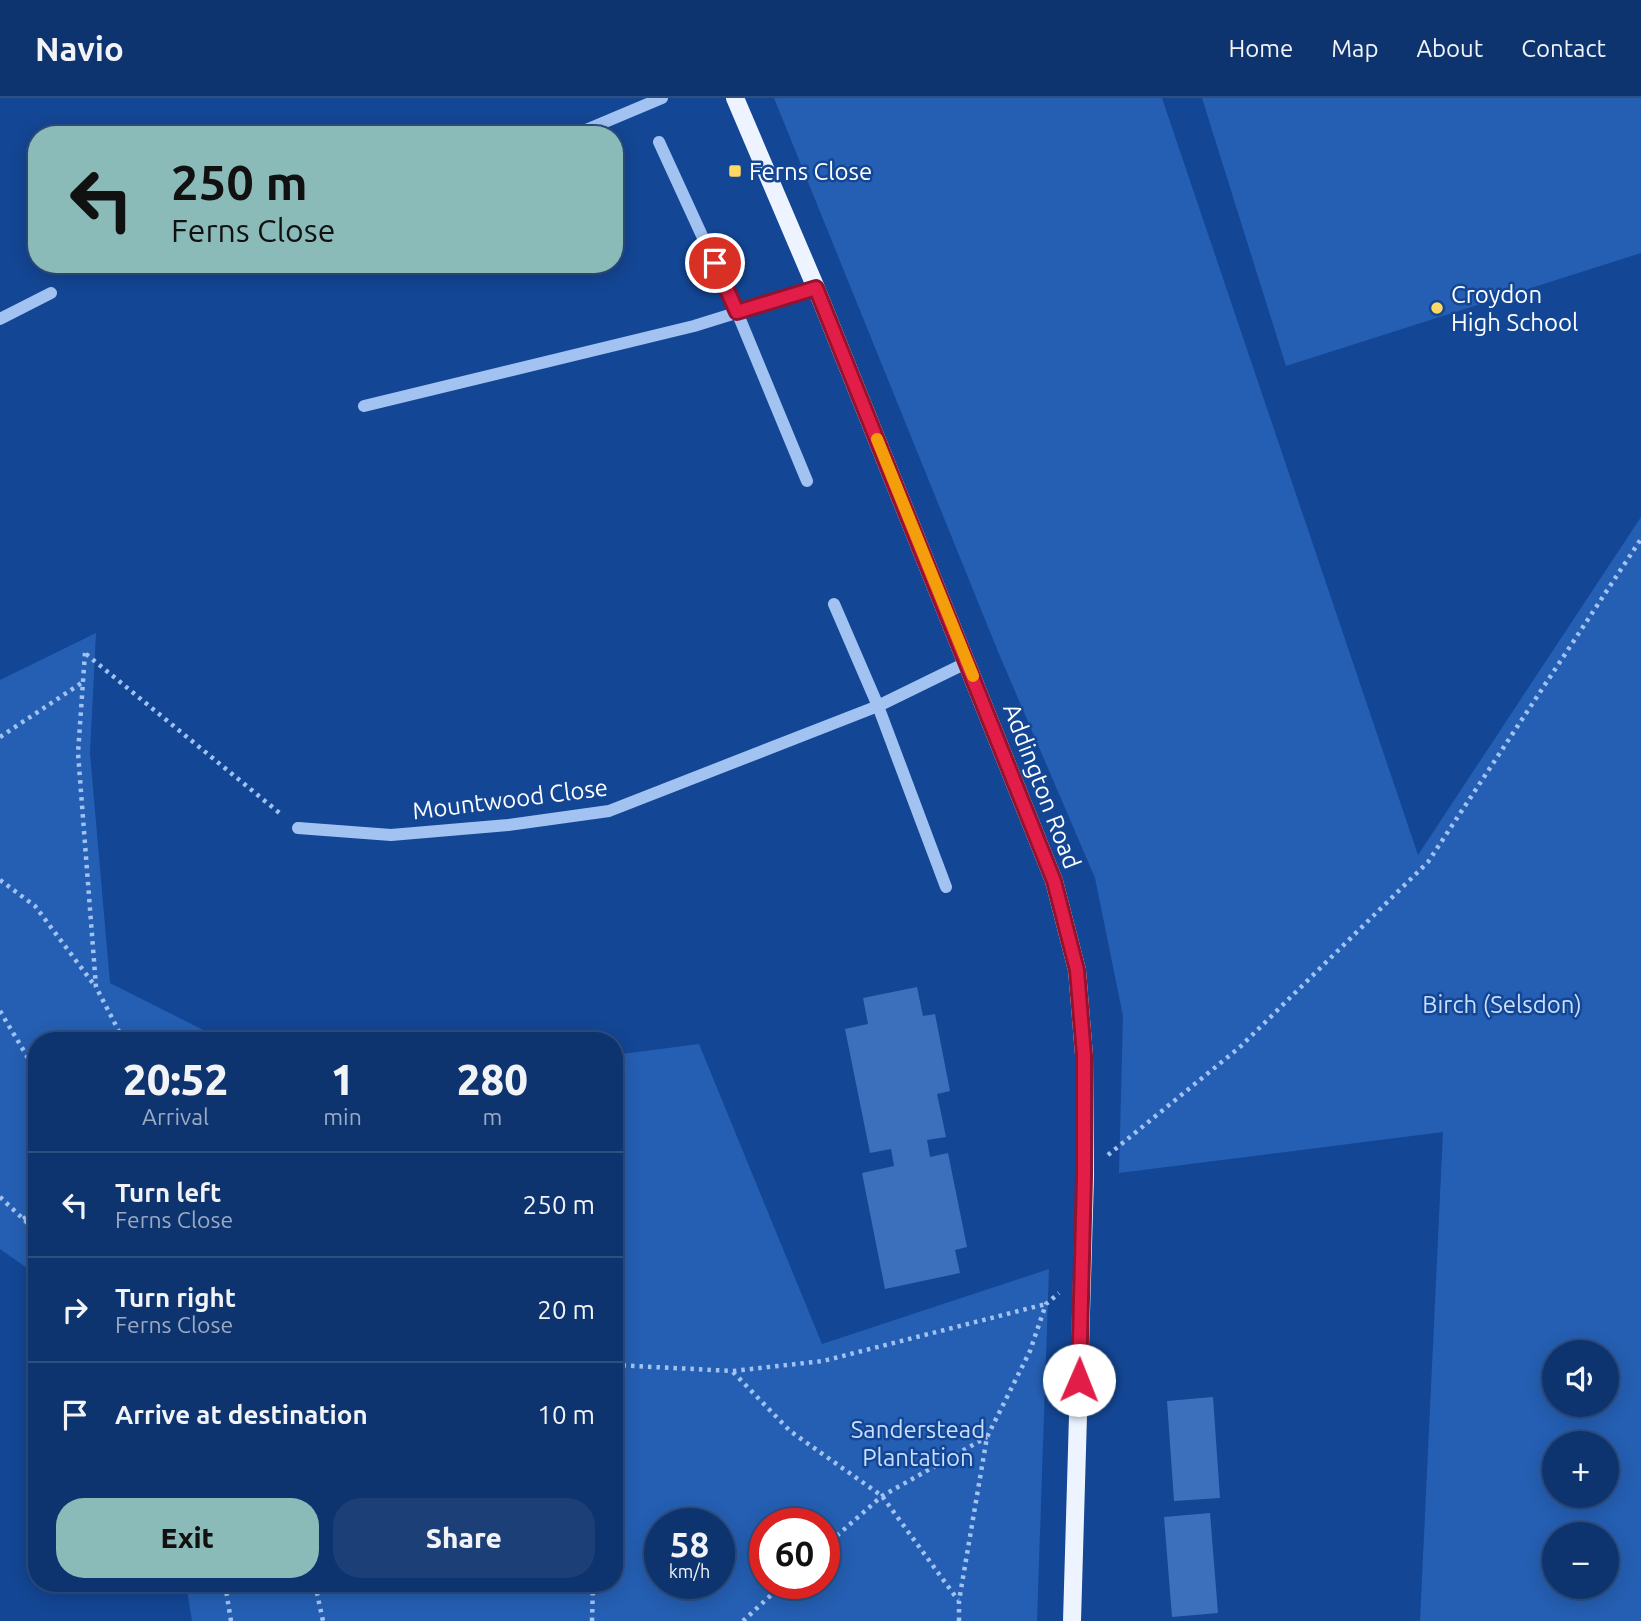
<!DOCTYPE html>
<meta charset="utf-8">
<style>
:root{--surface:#0e346f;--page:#1c3f77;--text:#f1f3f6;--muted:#9baac3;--line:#2e4f82;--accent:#8bbbb9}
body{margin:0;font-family:Ubuntu,sans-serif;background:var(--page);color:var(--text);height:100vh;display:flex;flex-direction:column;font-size:26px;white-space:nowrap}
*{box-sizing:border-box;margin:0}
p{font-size:23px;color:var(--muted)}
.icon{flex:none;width:38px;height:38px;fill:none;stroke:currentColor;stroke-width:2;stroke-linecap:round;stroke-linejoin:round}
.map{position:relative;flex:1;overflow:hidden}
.details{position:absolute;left:28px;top:934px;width:595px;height:560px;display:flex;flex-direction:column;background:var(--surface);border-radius:28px;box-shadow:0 4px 18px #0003,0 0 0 2px var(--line)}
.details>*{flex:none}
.top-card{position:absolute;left:28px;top:28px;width:595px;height:147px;border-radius:28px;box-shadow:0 4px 18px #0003,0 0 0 2px var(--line);background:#8bbbb9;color:#111;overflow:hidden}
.buttons{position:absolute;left:1542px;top:1242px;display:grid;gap:14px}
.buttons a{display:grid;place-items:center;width:77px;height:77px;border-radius:50%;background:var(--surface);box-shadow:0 4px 18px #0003,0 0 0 2px var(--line);font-size:35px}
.speed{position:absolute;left:644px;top:1410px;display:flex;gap:14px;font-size:35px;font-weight:700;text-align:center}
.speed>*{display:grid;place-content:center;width:91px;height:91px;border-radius:50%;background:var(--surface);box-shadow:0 4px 18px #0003,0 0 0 2px var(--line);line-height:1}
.speed small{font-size:18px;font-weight:400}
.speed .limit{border:10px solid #d22;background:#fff;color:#111}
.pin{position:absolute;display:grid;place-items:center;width:60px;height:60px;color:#fff;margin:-30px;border:4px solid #fff;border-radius:50%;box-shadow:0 2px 7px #0007}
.me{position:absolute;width:77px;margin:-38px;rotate:1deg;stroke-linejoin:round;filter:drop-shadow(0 0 5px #0008)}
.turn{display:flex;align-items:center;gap:24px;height:147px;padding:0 28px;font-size:32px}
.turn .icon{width:91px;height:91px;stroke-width:2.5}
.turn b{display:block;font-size:49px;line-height:60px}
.eta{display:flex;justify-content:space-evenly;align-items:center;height:119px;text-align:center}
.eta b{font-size:42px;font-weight:800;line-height:49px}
.primary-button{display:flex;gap:14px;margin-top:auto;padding:14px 28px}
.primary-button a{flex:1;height:80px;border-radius:28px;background:var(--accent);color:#111;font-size:28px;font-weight:800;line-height:80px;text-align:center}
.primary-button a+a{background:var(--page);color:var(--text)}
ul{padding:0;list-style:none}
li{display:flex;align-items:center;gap:21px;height:105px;padding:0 28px;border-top:2px solid var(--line)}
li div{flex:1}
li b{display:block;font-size:26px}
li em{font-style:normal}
header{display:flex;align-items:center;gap:42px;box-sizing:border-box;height:98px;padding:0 35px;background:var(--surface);border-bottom:2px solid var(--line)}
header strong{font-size:33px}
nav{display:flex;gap:38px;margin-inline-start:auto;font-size:24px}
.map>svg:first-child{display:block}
.green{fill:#255fb3;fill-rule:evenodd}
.building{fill:#3c70bc}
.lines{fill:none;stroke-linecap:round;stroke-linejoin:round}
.path{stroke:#a2c3f2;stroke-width:4.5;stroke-dasharray:3.5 5;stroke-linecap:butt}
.minor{stroke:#a2c3f2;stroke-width:12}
.major{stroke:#edf3ff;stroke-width:18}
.route-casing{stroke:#92132f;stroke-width:18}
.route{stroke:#e11d48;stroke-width:12}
.slow{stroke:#f59e0b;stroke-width:12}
.poi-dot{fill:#ffd863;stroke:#134694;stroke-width:2.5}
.labels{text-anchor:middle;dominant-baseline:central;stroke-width:5;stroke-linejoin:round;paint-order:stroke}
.poi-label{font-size:24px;fill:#fff;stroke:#134694;text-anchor:start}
.street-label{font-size:24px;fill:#fff;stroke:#134694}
.park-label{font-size:24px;fill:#c9dffd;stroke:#134694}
</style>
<header>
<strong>Navio</strong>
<nav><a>Home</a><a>Map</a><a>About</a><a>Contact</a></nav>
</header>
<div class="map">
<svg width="1641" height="1523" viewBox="0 0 1641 1523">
<rect width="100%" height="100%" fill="#134694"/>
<path class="green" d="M774,0H1162L1418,757L1641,419V1523H1420L1443,1034L1119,1075L1123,918L1095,780L999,556ZM1554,1255H1606V1307H1554ZM1554,1346H1606V1398H1554ZM1554,1437H1606V1489H1554Z
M1202,0H1641V155L1286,268Z
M96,535L90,655L110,885L225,943H37V1177L0,1151V582Z
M699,946L822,1246L1049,1171L1037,1523H192L186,1486H614V957ZM719,1426V1486H660V1426ZM824,1426V1486H765V1426Z"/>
<path class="building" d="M917,889L923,918L935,916L950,993L937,996L946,1039L927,1042L930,1059L948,1055L967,1149L955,1152L960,1175L885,1191L862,1075L894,1068L891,1051L870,1055L845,931L868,926L863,900Z
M1213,1299L1220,1400L1174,1403L1167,1303Z
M1210,1415L1218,1515L1172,1519L1164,1419Z"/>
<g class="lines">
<path class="path" d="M85,555L78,655L96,889L124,943
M86,556L282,717
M0,639L83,584
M0,782L35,808L95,888
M0,913L37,975
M1108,1057L1240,949L1428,764L1641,441
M0,1099L37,1134
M23,1121L37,1113
M614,1267L733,1273L823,1263L1046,1206
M733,1274L790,1333L882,1398L958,1502
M824,1449L882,1398L987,1339
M225,1486L231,1523
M315,1486L323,1523
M592,1523L593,1486
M743,1523L783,1486
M959,1523V1503L987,1339L1030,1253L1046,1206L1059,1195"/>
<path class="minor" d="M574,37L662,0
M659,44L737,214L807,383
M0,221L51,195
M364,308L694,228L816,190
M834,506L878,608L946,789
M298,730L391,737L508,727L609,713L878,608L968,564"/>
<path class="major" d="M735,0L816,190L1054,783L1077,872L1084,957L1085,1078L1072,1523"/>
</g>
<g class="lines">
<defs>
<path id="route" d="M715,165L737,214L816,190L1054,783L1077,872L1084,957V1078L1079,1282"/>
</defs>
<use href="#route" class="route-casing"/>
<use href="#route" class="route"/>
<path class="slow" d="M877,341L973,578"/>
</g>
<g class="poi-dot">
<rect x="728" y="66" width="14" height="14" rx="3.5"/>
<circle cx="1437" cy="210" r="7"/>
</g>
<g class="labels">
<g class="poi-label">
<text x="749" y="73">Ferns Close</text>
<text x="1451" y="196">Croydon<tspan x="1451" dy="28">High School</tspan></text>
</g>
<g class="street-label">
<text transform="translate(1042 688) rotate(69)">Addington Road</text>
<text transform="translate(510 701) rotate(-7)">Mountwood Close</text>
</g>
<g class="park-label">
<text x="1502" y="906">Birch (Selsdon)</text>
<text x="918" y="1331">Sanderstead<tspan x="918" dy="28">Plantation</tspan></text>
</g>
</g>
</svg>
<div class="buttons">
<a><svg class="icon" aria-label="sound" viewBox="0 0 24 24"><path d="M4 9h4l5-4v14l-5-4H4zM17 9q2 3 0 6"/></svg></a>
<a>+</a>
<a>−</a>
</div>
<div class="speed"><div>58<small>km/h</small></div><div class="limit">60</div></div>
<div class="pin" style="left:715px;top:165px;background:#d93025"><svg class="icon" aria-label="arrive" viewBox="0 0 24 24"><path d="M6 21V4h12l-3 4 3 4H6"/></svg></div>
<svg class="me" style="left:1079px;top:1282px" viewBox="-20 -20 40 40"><circle r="19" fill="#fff"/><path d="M0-13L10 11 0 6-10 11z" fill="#e11d48"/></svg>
<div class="top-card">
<div class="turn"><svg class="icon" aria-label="left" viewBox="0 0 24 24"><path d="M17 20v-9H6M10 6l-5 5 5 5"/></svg><div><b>250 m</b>Ferns Close</div></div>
</div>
<section class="details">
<div class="eta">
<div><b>20:52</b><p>Arrival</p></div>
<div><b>1</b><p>min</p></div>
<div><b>280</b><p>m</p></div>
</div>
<ul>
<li><svg class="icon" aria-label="left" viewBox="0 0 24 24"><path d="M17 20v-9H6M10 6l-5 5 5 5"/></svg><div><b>Turn left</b><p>Ferns Close</p></div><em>250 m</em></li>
<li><svg class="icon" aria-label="right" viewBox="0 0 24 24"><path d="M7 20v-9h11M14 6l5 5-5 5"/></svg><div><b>Turn right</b><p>Ferns Close</p></div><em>20 m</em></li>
<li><svg class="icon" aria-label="arrive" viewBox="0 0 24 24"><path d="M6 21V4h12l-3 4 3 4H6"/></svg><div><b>Arrive at destination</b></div><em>10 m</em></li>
</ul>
<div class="primary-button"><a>Exit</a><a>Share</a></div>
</section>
</div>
